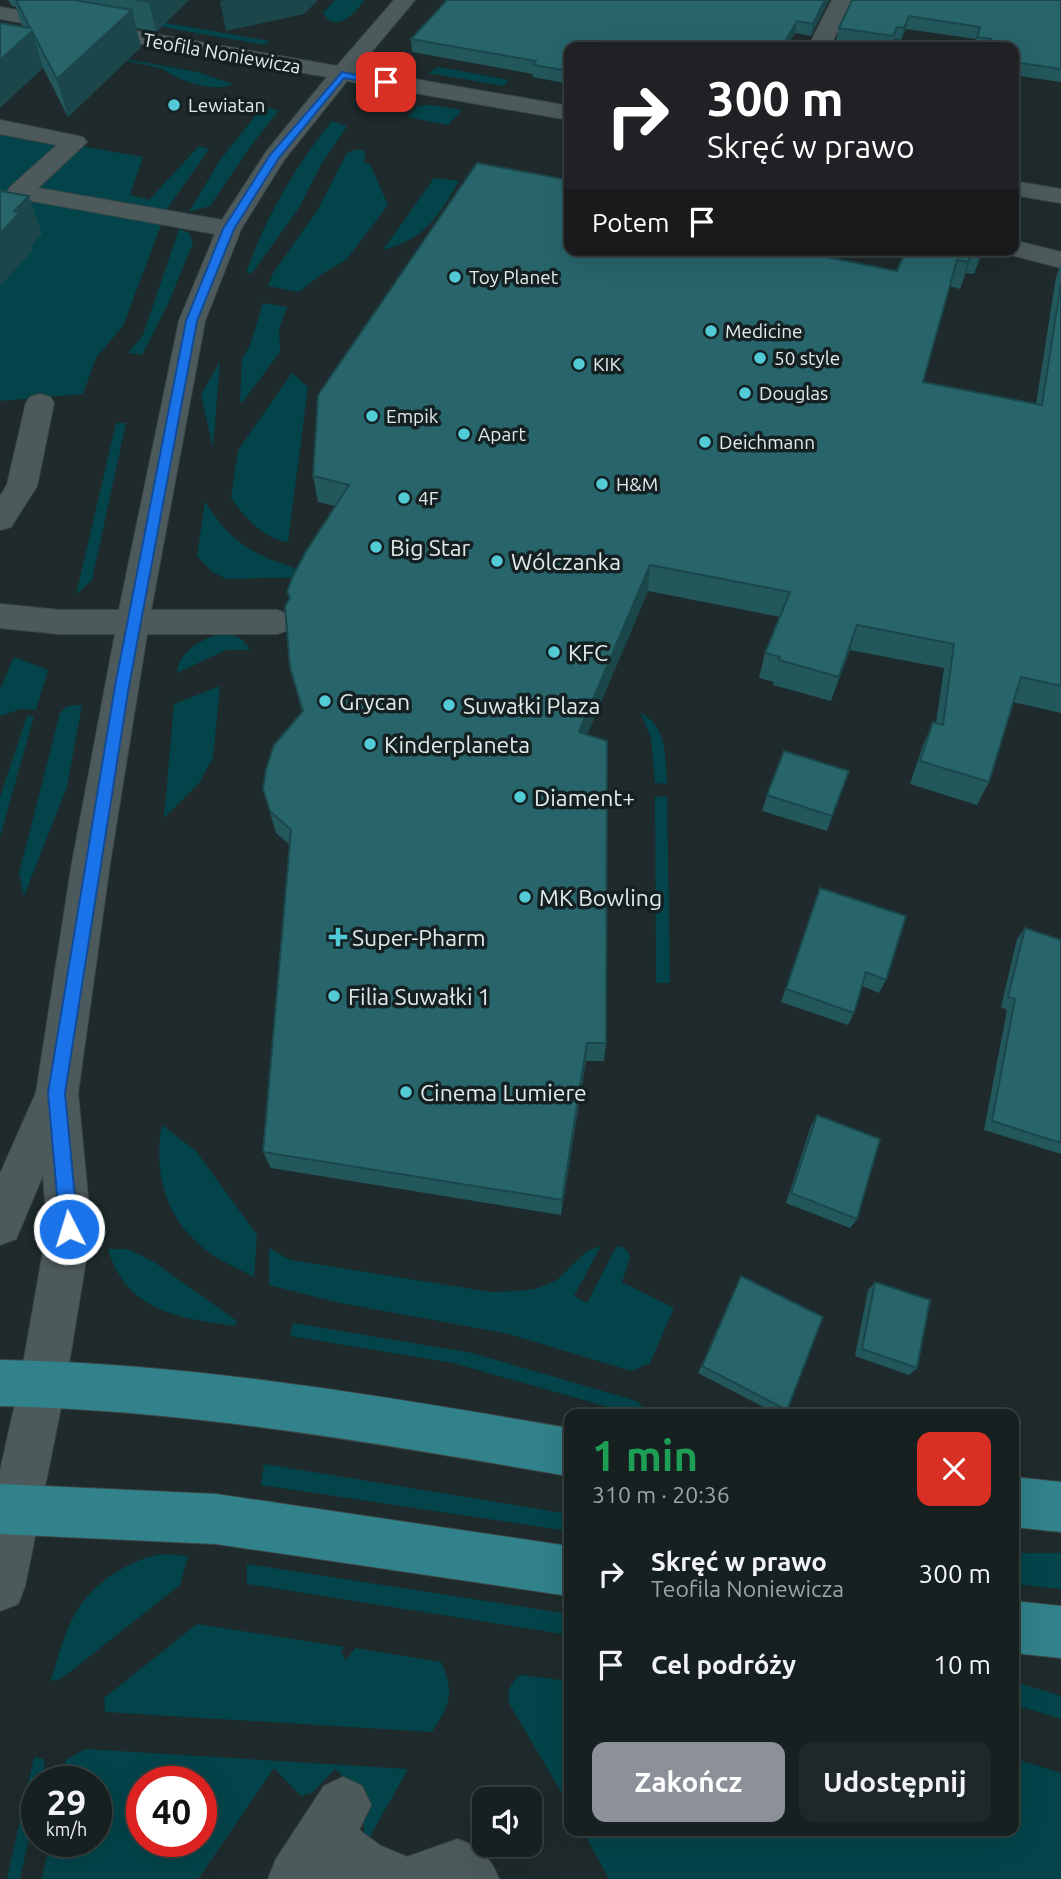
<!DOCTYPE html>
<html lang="pl">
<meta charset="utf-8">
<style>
:root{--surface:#162020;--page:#1f2829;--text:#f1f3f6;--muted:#9ea3a5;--line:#353e3e;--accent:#8c9099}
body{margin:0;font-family:Ubuntu,sans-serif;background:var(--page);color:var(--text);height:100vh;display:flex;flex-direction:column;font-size:26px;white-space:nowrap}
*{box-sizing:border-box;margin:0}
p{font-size:23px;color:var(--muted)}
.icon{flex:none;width:38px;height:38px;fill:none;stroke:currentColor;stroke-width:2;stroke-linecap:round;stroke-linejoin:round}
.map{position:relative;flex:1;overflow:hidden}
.sheet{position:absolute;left:564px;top:1409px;width:455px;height:427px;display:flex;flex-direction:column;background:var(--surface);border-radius:14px;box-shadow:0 7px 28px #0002,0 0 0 2px var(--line)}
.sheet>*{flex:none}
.top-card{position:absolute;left:564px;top:42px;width:455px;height:214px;border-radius:14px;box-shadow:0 7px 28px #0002,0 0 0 2px var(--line);background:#202124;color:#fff;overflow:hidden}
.buttons{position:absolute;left:472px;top:1787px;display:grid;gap:14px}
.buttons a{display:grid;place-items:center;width:70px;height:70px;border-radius:14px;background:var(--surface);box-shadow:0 7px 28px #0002,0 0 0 2px var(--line);font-size:35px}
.speed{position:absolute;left:21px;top:1766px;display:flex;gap:14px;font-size:35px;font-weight:700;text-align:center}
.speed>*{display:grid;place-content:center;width:91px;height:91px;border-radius:50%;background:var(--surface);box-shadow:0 7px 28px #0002,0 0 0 2px var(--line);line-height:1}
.speed small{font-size:18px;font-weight:400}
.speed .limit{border:10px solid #d22;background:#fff;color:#111}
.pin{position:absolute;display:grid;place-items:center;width:60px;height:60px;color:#fff;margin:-30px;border-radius:14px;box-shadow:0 4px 10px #0006}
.me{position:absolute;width:77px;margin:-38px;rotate:355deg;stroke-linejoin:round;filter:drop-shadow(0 0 5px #0008)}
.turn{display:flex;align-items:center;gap:24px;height:147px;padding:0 28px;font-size:32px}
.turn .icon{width:91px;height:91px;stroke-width:2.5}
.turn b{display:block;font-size:49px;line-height:60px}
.then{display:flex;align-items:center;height:66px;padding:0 28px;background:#0003;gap:14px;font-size:26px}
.round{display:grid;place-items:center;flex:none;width:74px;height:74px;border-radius:14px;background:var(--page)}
.overview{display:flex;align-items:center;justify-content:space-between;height:119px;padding:0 28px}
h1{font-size:42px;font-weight:700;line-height:52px;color:#1e9e55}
.cta{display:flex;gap:14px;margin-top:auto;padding:14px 28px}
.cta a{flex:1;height:80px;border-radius:14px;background:var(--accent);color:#fff;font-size:28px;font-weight:700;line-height:80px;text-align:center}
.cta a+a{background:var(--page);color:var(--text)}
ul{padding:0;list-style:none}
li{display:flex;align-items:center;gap:21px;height:91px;padding:0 28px}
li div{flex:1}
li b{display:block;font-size:26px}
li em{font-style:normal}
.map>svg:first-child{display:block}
.green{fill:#03444a;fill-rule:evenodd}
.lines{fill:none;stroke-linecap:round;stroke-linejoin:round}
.minor-casing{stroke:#3c4748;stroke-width:2}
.major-casing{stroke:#3c4748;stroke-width:2}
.minor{fill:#4d5a5c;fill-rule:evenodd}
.major{fill:#31828a;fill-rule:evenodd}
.wall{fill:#22575c}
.shaded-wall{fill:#1b474b}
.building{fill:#27656b;stroke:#1b474b;stroke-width:2}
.route{fill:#1a73e8;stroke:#114b97;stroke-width:2}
.poi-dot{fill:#52cbd7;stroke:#142022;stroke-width:2.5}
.labels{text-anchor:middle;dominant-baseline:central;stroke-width:7;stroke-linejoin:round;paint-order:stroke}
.far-street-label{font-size:19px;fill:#e2eaeb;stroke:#142022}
.far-poi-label{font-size:19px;fill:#e2eaeb;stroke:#142022;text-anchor:start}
.poi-label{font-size:23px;fill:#e2eaeb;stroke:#142022;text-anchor:start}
</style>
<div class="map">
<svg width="1061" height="1879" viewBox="0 0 1061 1879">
<rect width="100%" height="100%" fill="#1e2a2b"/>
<path class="green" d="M335,0H365C354,13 336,35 323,13Z
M148,20L270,41L265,45L146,24Z
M0,36L197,72L233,84C211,93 180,81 161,68Z
M438,67L509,80L504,86L428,73Z
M431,105L462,110L448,125L408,117L418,106Z
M267,108L279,110L250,147L210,206L189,212L220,160L260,110Z
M332,121L347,126L346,128L322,163L299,208L252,273H246C266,216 294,168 332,121Z
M0,132L143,157L130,195L149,200L199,146L209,149L167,209L123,326L96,358L83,394L0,401Z
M357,149L364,151L366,155L363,162L370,164L388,205L346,260L320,275L299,292L268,286L273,273L317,211L347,153Z
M434,178L459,181C439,216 425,239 383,250Z
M179,229L189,233L193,243L168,304L142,355L128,353L143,335Z
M263,303L287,307L279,329L280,352L242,403L240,401L242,359L250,345Z
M220,361L213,448L201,395Z
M292,373L308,387L288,542C263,539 245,517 231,498L238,450Z
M116,423H126L92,580L76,595Z
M205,501C221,528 239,546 269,559C286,565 293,566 309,577L227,579L212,572L197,556Z
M224,634C236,635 245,639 250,650H226L177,673C178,651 205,636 224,634Z
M14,657L48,670L36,710L21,709L0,716V689Z
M220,686L213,758L199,783L164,818L174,704Z
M82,705L67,787L24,896L19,873L60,713L67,706Z
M640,712C668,728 665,755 667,784L655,783L651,738Z
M27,716H34L0,837V797Z
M655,796L667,797L670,983H656Z
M162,1125L196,1151L257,1235L254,1277C237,1268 217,1260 202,1247C165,1217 153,1171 162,1125Z
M601,1246L574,1296L587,1303L616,1247C624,1246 627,1250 630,1257L622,1282L674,1308L650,1363L631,1371L509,1334L340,1303L269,1285V1248L290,1260L491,1292L517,1291L536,1289L557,1280L587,1251Z
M108,1249H127L154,1262L237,1321L235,1326C180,1318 126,1312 108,1249Z
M293,1323L472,1353L637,1401L650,1414H633L453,1363L290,1336Z
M264,1464L569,1514V1531L261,1485Z
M1013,1553H1061V1589L1013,1584Z
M165,1554L188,1556L180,1585L66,1675L56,1681L51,1680C58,1657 64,1633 76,1612C93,1583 132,1557 165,1554Z
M247,1564L569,1614V1635L247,1584Z
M197,1624L344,1647L341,1653L346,1660L355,1648L441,1662C455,1692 450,1705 432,1732L105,1712L104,1698Z
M520,1675L569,1681V1805L510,1705C506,1691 510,1684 520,1675Z
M1013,1681L1061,1696V1719L1013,1704Z
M85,1749L408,1769L369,1838L365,1836L363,1819L369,1802L335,1769L312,1793L301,1796L274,1768L198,1879H42L50,1841H96V1782L61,1781L66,1760ZM142,1782H201V1841H142Z
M34,1757L42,1758L45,1763L41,1781L37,1782V1801L20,1879H7Z
M1013,1758L1061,1773V1879H609L583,1831L1013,1830Z"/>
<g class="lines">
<defs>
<path id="minor" d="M394,0H415L357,69L569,106V120L347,81L284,160L241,229L205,321L151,610H277L288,614L293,622L288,630L277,634H147L110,863L78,1093L91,1229L66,1382L25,1586L18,1604L0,1611V1471L20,1382L47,1229L43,1175L16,1239L0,1245V1174L36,1093L72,863L115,634H60L0,628V604L60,610H119L179,321L215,234L10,197L7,192L10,187L57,145L0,134V120L83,137L87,142L38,188L222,220L266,152L327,77L0,19V7L337,66Z
M832,0H852L830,47H808Z
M1013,181L1061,189V203L1013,195Z
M1013,240L1061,252V268L1004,253L1002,250H1013Z
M40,394L50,397L54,403L37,486L11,527L0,530V496L7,485L26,403L30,397Z
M343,1777L362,1786L371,1805L359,1830L381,1846L407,1857L458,1839C480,1848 490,1856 499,1879H268L276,1859L324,1786Z"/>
<path id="major" d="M0,1360C192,1363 380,1396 569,1428V1476C380,1444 192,1410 0,1406Z
M1013,1477L1061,1482V1532L1013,1527Z
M0,1484L216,1494L569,1546V1596L216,1544L0,1534Z
M1013,1601L1061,1606V1658L1013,1653Z"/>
</defs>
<use href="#minor" class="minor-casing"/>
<use href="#major" class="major-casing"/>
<use href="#minor" class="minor"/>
<use href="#major" class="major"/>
</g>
<path class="wall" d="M8,0H189L156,32L136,28L141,47L68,117L22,26L16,7L12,6Z
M829,0L811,36L795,33L569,47V84L533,77V74L412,52L411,39Z
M852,0H1061V82L1013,75V47H974L976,39L906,29L901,40L894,39L891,47H882L836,40L839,28Z
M569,250H833L831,258L897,271L906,250H983L974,274L966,273L960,289L950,286L923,382L1036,404L1056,277L1061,264V713L1013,702L989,782L977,805L910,784L923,745L933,722L936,723L944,668L850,650L831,701L773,685L774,682L759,678L765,653L780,617L648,591L587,735L606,1043L604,1061H586L561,1215L271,1168L263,1152L290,845L276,833L263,789L302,712L290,668L289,599L287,592L335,506L318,502L313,476Z
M849,771L827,831L762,811L767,795Z
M820,888L886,980L879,993L862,986L854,1013L848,1025L781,1002Z
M1025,928L1061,940V1154L984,1130L1007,1010L1001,1007L1017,939Z
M817,1115L857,1219L850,1228L786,1203L811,1126Z
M741,1276L787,1410L784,1414H777L698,1373Z
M875,1282L917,1368L909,1375L855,1356L868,1290Z"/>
<path class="shaded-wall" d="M152,0H189L156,32L149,2Z
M227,0H318L304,14L226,31L220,1Z
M825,0H829L811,36L813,24Z
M132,10L141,47L68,117L57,79Z
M909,16L906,29L901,40L904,28Z
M797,21L795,33L787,47H782Z
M32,31L43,68L0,108V60Z
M29,196L42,234L32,245L33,250L0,286V234L14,211Z
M830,250H833L832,256L821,284Z
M973,250L966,273L960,289L968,262Z
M982,250H983L974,274Z
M650,565L648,591L578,756L579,732Z
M857,625L850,650L831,701L839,677Z
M587,1043L586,1061L561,1215L562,1200Z"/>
<path class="building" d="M16,0H74L132,10L57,79L32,31L0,60V23L30,28Z
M136,0H152L149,2Z
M447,0H825L813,24L797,21L782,47H569V71L534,65L536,61L411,39Z
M852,0H1061V69L1013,62V47H990L991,39L977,37L980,27L909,16L904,28L897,27L893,36L839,28Z
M477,163L569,180V250H830L827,257L897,271L906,250H973L968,262L957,260L923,382L1042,405L1061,283V686L1021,677L989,782L920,761L933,722L943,725L954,644L857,625L839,677L779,660L780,657L765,653L790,592L650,565L579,732L607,741L606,1043H587L562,1200L263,1152L291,830L270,811L263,789L266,769L274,745L303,711L290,668L285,606L290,598L287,592L292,578L305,553L349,485L313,476L318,395Z
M0,191L29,196L14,211L20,212L0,234Z
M784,751L849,771L832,816L767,795Z
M820,888L906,916L886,980L866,972L854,1013L786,989Z
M1025,928L1061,940V1143L992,1121L1015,999L1008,997Z
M817,1115L880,1139L857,1219L791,1193Z
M741,1276L823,1317L787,1410L702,1366Z
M875,1282L930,1300L917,1368L862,1349Z"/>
<path class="route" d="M342,72L391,82L386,85L344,78L278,159L234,229L197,321L129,686L65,1093L78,1229L76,1236L69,1238L63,1236L60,1229L48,1093L115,686L186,321L223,229L270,155Z"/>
<g class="poi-dot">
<circle cx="174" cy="105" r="7"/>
<circle cx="455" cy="277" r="7"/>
<circle cx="711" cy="331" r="7"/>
<circle cx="760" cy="358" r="7"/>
<circle cx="579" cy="364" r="7"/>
<circle cx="745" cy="393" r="7"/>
<circle cx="372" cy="416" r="7"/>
<circle cx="464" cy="434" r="7"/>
<circle cx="705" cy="442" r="7"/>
<circle cx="602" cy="484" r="7"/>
<circle cx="404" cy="498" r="7"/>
<circle cx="376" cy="547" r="7"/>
<circle cx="497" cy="561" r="7"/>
<circle cx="554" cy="652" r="7"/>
<circle cx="325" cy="701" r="7"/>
<circle cx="449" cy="705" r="7"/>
<circle cx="370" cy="744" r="7"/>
<circle cx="520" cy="797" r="7"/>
<circle cx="525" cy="897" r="7"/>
<path d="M334.5 926.5h7v7h7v7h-7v7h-7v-7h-7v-7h7z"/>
<circle cx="334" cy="996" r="7"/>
<circle cx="406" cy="1092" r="7"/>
</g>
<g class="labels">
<g class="far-street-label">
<text transform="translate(222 53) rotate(10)">Teofila Noniewicza</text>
</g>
<g class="far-poi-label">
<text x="188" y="105">Lewiatan</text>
<text x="469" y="277">Toy Planet</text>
<text x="725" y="331">Medicine</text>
<text x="774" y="358">50 style</text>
<text x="593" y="364">KIK</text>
<text x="759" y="393">Douglas</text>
<text x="386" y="416">Empik</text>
<text x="478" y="434">Apart</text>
<text x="719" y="442">Deichmann</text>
<text x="616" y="484">H&amp;M</text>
<text x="418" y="498">4F</text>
</g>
<g class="poi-label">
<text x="390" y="547">Big Star</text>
<text x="511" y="561">Wólczanka</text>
<text x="568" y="652">KFC</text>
<text x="339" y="701">Grycan</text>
<text x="463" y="705">Suwałki Plaza</text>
<text x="384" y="744">Kinderplaneta</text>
<text x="534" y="797">Diament+</text>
<text x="539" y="897">MK Bowling</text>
<text x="352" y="937">Super-Pharm</text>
<text x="348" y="996">Filia Suwałki 1</text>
<text x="420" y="1092">Cinema Lumiere</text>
</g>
</g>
</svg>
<div class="buttons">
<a><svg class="icon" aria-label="sound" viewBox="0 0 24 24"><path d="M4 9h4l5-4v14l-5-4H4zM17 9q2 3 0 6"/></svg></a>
</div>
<div class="speed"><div>29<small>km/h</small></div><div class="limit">40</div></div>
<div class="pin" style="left:386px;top:82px;background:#d93025"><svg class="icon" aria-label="arrive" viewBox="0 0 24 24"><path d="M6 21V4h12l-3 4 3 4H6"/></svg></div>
<svg class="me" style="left:69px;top:1229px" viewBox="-20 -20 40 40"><circle r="17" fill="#1a73e8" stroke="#fff" stroke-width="3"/><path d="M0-11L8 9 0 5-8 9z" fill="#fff"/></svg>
<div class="top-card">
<div class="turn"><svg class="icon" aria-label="right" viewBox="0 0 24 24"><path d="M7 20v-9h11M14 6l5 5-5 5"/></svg><div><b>300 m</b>Skręć w prawo</div></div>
<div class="then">Potem<svg class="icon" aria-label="arrive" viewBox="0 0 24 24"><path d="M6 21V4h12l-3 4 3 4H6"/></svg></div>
</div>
<section class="sheet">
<div class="overview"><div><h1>1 min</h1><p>310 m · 20:36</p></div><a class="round" style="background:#d93025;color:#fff"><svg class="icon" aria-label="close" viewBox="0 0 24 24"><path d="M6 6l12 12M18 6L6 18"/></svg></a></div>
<ul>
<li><svg class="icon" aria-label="right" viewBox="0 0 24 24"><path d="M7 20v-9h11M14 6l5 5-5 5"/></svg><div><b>Skręć w prawo</b><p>Teofila Noniewicza</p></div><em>300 m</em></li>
<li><svg class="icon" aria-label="arrive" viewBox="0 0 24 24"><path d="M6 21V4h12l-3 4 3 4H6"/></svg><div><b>Cel podróży</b></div><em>10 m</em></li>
</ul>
<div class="cta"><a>Zakończ</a><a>Udostępnij</a></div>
</section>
</div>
